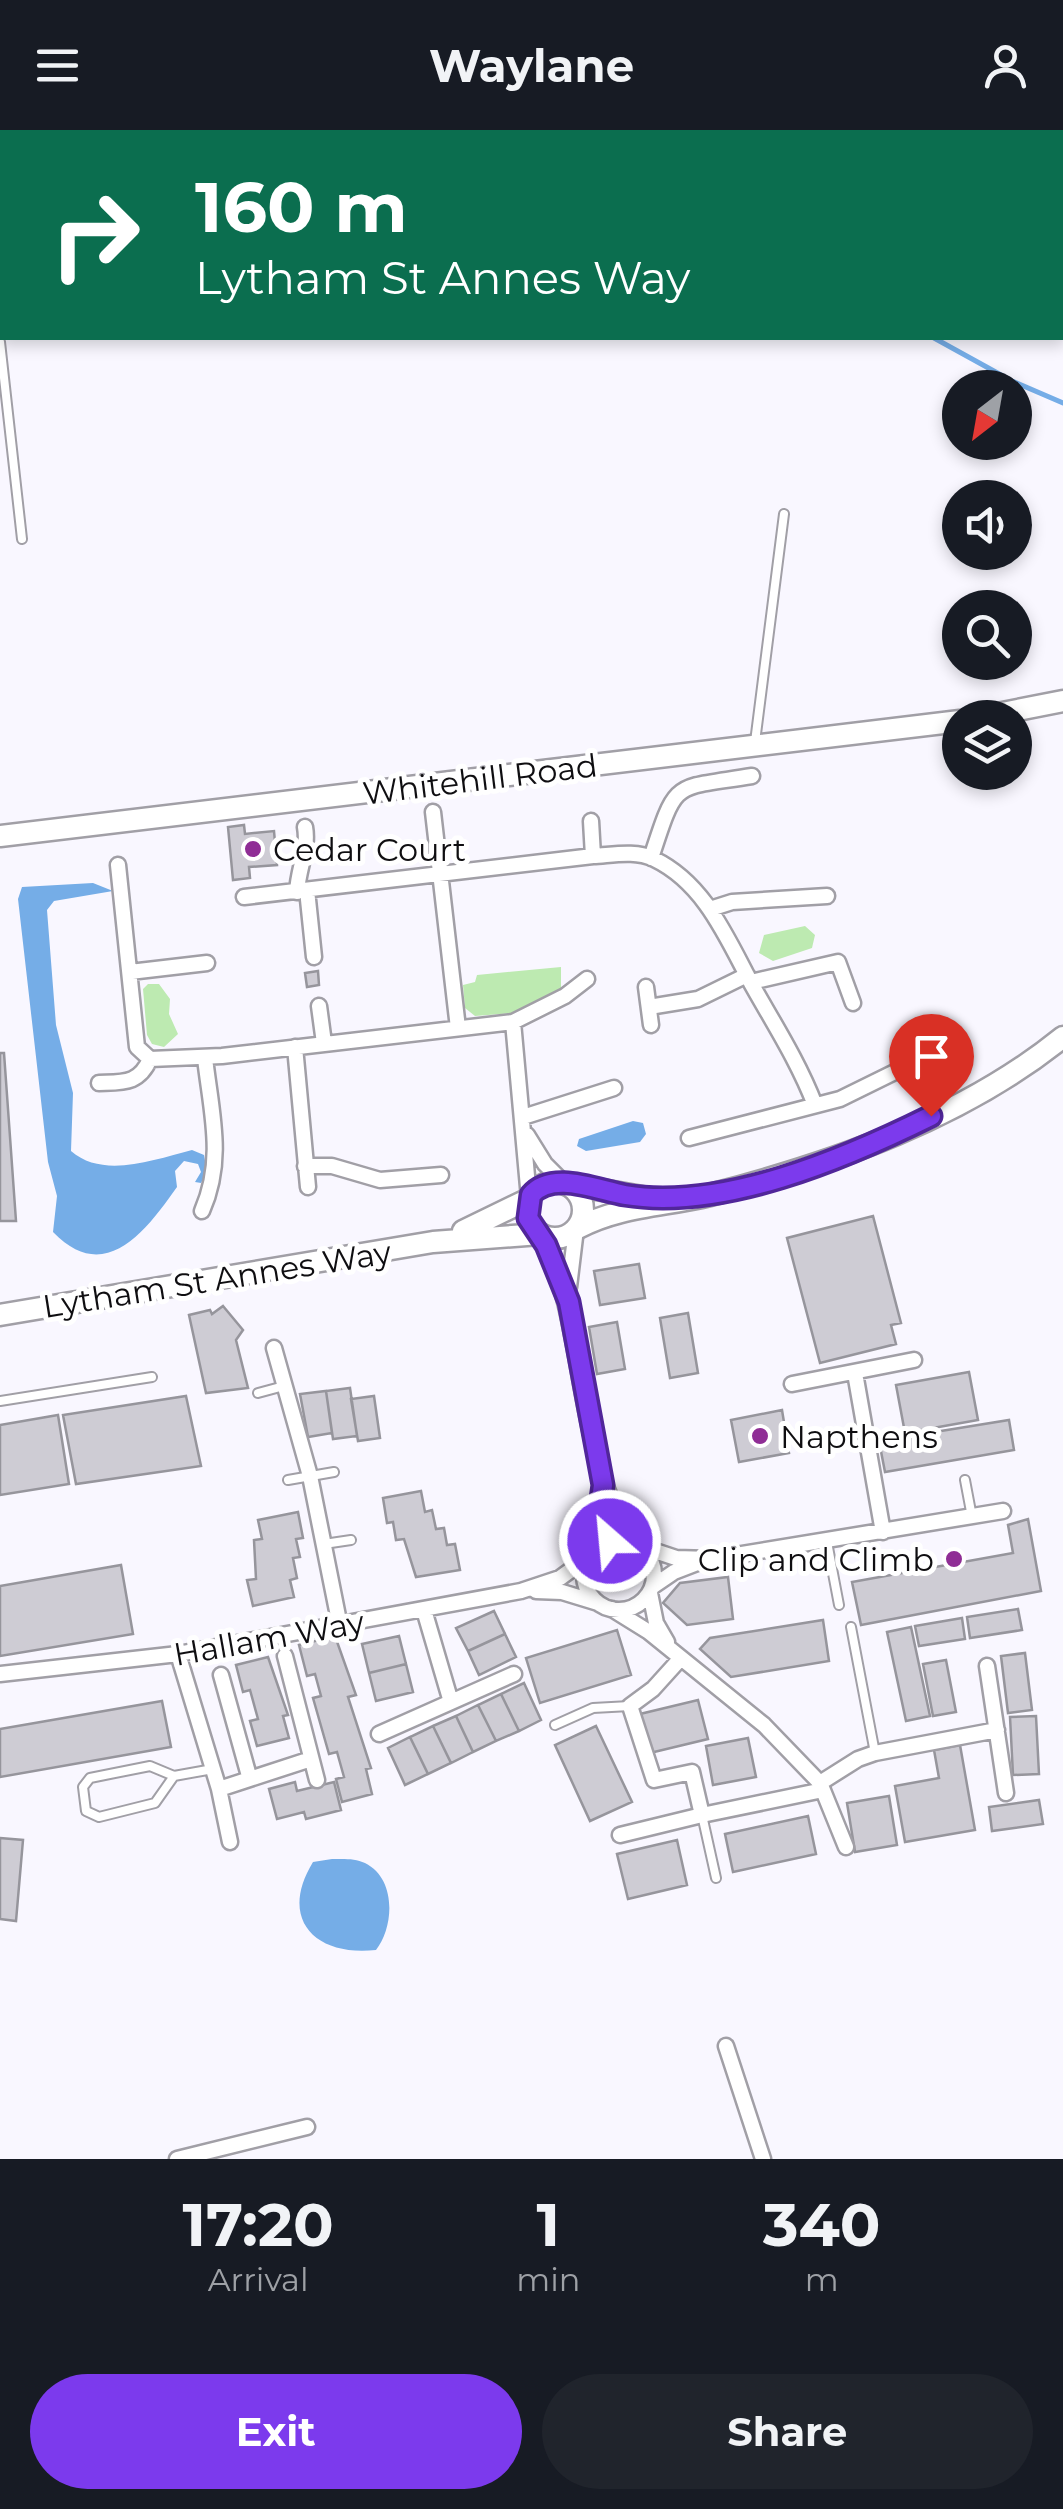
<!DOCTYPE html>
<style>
:root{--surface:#171b24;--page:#20242c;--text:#f1f3f6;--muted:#9ea1a6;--accent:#7c3aed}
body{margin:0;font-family:Montserrat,sans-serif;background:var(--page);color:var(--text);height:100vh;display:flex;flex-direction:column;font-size:38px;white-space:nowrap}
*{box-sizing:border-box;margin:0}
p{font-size:32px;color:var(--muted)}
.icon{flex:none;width:55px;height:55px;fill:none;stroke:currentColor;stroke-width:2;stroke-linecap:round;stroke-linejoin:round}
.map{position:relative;height:2029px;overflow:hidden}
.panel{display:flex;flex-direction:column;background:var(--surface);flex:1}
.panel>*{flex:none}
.banner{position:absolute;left:0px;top:0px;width:1065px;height:210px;box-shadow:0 5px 15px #0003;background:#0b6e4f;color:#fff;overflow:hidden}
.needle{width:65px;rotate:211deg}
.tools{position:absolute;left:942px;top:240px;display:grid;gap:20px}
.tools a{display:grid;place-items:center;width:90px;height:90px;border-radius:50%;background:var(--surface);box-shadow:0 5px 15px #0003;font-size:50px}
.pin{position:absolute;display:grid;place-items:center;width:85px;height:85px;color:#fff;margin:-102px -42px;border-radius:50% 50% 50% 0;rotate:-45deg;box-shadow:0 0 10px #0007}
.pin .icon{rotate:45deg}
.me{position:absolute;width:110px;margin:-55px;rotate:333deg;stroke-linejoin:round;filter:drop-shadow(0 0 8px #0008)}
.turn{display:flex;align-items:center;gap:35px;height:210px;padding:0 30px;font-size:45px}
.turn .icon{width:130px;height:130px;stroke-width:2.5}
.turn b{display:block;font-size:70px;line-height:85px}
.eta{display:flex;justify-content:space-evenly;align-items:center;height:170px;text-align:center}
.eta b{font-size:60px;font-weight:700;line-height:70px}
.button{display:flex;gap:20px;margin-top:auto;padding:20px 30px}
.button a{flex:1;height:115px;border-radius:60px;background:var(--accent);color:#fff;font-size:40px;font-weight:700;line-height:115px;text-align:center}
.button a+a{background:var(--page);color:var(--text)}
header{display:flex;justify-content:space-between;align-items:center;height:130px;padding:0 30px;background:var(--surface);font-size:45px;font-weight:700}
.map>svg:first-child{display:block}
.green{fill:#bdeab1}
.water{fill:#75ade7}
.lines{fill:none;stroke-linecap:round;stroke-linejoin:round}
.stream{stroke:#75ade7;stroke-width:5}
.building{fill:#ceccd4;stroke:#96959c;stroke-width:2.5}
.lane-casing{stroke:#a19fa6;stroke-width:12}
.street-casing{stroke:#a19fa6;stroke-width:19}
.secondary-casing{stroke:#a19fa6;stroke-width:25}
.lane{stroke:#fff;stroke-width:8}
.street{stroke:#fff;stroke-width:14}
.secondary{stroke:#fff;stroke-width:20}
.route-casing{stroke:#51269a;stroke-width:25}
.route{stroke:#7c3aed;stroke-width:18}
.poi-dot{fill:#8f2d95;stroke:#fff;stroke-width:4}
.labels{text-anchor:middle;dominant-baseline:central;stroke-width:10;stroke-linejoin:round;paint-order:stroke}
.street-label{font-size:32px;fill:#0f0e11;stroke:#fff}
.poi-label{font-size:32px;fill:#0f0e11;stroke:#fff;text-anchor:start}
</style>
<header><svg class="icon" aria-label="menu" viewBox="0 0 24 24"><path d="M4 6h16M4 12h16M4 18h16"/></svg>Waylane<svg class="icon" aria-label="person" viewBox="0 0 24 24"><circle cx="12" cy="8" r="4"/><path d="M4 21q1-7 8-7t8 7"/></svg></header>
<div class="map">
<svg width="1063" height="2029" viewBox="0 0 1063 2029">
<rect width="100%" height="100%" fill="#f9f7ff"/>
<path class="green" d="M805,796L815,805L812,818L773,831L759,823L764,805Z
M561,837V861L525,882L475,886L465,878L463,855L475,852L477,845Z
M148,854H159L170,869L169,884L178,904L164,917L152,914L147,905L143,859Z"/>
<path class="water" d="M93,753L113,761L54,771L47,780L56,895L73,963L71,1021C103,1049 153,1030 192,1020L204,1025L207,1042L201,1053L195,1052L201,1042L198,1034L184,1031L175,1041L177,1057C146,1101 105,1156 53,1102L57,1066L48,1032L18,769L22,757Z
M633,991L643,993L646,1004L640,1012L586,1021L577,1016L579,1009Z
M332,1729C343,1729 355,1728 365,1733C397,1749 394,1797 376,1820C315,1827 278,1789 313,1732Z"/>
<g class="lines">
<path class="stream" d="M563,0L568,2
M934,208L1012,251L1063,273"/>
</g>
<path class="building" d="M244,695L245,704L274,701L277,735L249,737L250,748L233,750L228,697Z
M318,841L319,855L307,857L305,843Z
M0,923H4L16,1091H0Z
M873,1086L901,1193L891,1195L896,1214L820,1233L787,1108Z
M639,1134L645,1168L600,1175L594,1141Z
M223,1176L243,1200L236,1210L248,1258L206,1263L189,1185L210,1180L212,1184Z
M688,1183L698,1243L670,1248L660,1188Z
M617,1192L625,1239L597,1244L589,1197Z
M969,1242L978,1290L905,1303L896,1255Z
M350,1258L357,1306L333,1309L326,1261Z
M326,1261L332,1303L308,1307L300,1264Z
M186,1266L201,1336L76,1354L63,1285Z
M374,1266L380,1308L358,1311L351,1269Z
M782,1280L789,1323L739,1332L731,1290Z
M58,1285L69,1354L0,1365V1295Z
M1009,1290L1014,1320L885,1342L879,1311Z
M421,1361L425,1382L432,1380L436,1399L444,1398L447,1415L455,1414L460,1440L416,1447L404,1409L396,1410L393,1392L387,1393L383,1368Z
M298,1382L303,1408L296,1409L300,1427L293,1428L297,1448L290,1450L294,1467L253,1476L247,1450L256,1449L254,1410L262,1409L258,1390Z
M1028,1389L1041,1461L861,1495L852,1452L1013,1423L1008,1395Z
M121,1435L133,1504L0,1526V1456Z
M728,1447L733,1489L687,1495L663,1473L680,1453Z
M1018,1479L1022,1500L970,1508L967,1487Z
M494,1481L505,1504L468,1521L456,1498Z
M962,1488L965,1509L919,1516L915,1496Z
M823,1490L829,1531L731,1547L700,1519L710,1508Z
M911,1497L930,1586L906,1591L887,1502Z
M617,1500L631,1545L540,1573L526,1528Z
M505,1504L516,1527L479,1545L468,1521Z
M335,1506L356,1565L348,1567L371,1638L366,1639L372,1664L342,1672L336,1649L344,1647L337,1622L329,1624L313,1568L321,1566L315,1544L307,1546L299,1515Z
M399,1506L406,1534L369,1543L362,1514Z
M1025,1523L1032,1580L1008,1583L1001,1526Z
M268,1527L288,1585L283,1586L289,1608L257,1616L250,1591L258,1589L250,1560L243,1562L236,1535Z
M946,1530L956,1582L933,1586L923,1534Z
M406,1534L413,1562L376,1571L369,1543Z
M524,1553L541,1590L519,1601L501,1564Z
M501,1564L519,1601L496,1611L478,1575Z
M698,1570L708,1609L650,1623L640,1584Z
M162,1571L171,1617L0,1647V1599Z
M478,1575L496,1611L473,1622L456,1586Z
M456,1586L473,1622L451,1633L433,1596Z
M1036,1586L1039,1644L1013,1645L1010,1587Z
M433,1596L451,1633L428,1644L410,1607Z
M596,1596L632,1672L590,1691L555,1615Z
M410,1607L428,1644L405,1655L388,1618Z
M748,1608L756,1647L713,1655L706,1616Z
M960,1615L975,1700L905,1712L895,1656L939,1648L934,1620Z
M295,1652L297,1661L334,1652L341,1680L306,1689L304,1682L277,1689L269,1659Z
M889,1666L897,1715L855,1722L847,1673Z
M1039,1670L1043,1694L992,1701L989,1677Z
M808,1686L816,1724L733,1742L725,1704Z
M0,1708L23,1710L16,1791L0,1789Z
M677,1710L687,1755L628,1769L617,1724Z"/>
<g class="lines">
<defs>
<path id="lane" d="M10,2L27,0
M0,3H2
M0,212L22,409
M755,612L784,384
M258,1263L284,1256
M0,1271L152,1247
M288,1350L334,1342
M965,1350L972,1387
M827,1412L839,1475
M324,1414L351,1410
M851,1497L875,1623
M555,1595L593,1578L630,1576
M174,1646L155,1673L99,1687L86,1681L83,1657L90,1648L150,1636L174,1646L213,1639
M702,1685L716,1748"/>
<path id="street" d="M433,682L458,898
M591,691L593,726
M651,728C677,648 672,659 752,646
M118,735L137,917L150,929L222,926L513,892L529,1068
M307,760L314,827
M297,762C298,739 309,719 305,697
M244,767L593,726C613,725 635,720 654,729C704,753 726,806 751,853C774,894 798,931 815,975
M710,779L732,772L827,766
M130,842L207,833
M751,852L838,832L853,873
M646,857L651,895
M319,876L324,913
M649,877L698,869L747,845
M513,892L565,866L587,849
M295,917L308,1057
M99,953C124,952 139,954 150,929
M523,987L614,958
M527,1005L545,1034L565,1054
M689,1008L840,969L901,939
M305,1036H332L380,1050L441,1045
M202,1081C225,1029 211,982 205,928
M542,1105C589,1203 573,1334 638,1415
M569,1157L576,1099
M274,1218L310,1346L340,1496
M855,1243L883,1402
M792,1254L914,1230
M584 1445a35 35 0 1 1 70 0a35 35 0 1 1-70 0Z
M640,1416L676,1428L711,1429L1003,1381
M594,1420L602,1362
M652,1457L674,1442L700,1432
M536,1461L562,1462L598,1473
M650,1463L656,1493L667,1512
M612,1479L649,1502L764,1595L820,1653L846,1717
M424,1480L451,1572
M178,1524L219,1659L230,1712
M285,1526L317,1650
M681,1528L653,1559L630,1576L654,1650L692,1642L702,1685L823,1660
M987,1536L1006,1663
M0,1544L178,1524L521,1461L560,1448L590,1426
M221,1545L249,1646
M379,1604L514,1544
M820,1653L858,1629L875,1623L997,1600
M219,1659L311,1629
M620,1705L702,1685
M726,1916L763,2029
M177,2029L307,1997"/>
<path id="secondary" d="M977,588L1063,571
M0,706L960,591
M527 1080a28 28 0 1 1 56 0a28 28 0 1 1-56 0Z
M567,1054L654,1069
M578,1098C619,1076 665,1076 710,1065C834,1033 963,988 1063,907
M463,1101L529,1069
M0,1185L433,1112L540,1104"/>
</defs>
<use href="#lane" class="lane-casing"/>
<use href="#street" class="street-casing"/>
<use href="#secondary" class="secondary-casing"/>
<use href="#lane" class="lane"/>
<use href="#street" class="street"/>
<use href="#secondary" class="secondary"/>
</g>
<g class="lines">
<defs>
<path id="route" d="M610,1411L594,1420L603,1355L569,1172L546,1115L528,1088L531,1065C552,1040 597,1060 625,1065C722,1081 844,1029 931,986"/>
</defs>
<use href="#route" class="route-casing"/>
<use href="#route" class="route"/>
</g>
<g class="poi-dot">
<circle cx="253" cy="719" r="10"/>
<circle cx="760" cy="1306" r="10"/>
<circle cx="954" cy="1429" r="10"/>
</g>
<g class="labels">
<g class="street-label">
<text transform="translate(480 649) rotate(-7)">Whitehill Road</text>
<text transform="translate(217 1149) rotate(-9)">Lytham St Annes Way</text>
<text transform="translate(269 1508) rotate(-10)">Hallam Way</text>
</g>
<g class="poi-label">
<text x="273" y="719">Cedar Court</text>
<text x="780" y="1306">Napthens</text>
<text x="934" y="1429" text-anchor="end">Clip and Climb</text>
</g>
</g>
</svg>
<div class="tools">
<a><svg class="needle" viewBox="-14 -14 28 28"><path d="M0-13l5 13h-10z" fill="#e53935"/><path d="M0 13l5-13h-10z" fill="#9ea1a6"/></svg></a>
<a><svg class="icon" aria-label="sound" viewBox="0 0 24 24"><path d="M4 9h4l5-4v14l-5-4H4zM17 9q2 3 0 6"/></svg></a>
<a><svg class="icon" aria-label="search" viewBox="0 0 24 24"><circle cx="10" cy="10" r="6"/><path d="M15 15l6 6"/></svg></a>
<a><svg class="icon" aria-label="layers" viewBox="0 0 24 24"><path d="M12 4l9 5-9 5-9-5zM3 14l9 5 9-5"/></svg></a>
</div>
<div class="pin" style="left:931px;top:986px;background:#d93025"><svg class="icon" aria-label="arrive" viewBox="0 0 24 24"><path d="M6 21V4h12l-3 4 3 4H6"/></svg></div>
<svg class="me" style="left:610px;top:1411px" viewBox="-20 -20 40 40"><circle r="17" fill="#7c3aed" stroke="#fff" stroke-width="3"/><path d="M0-11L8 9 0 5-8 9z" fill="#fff"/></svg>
<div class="banner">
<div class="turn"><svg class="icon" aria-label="right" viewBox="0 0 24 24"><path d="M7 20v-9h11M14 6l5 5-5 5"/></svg><div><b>160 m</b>Lytham St Annes Way</div></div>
</div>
</div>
<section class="panel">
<div class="eta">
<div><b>17:20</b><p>Arrival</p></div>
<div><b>1</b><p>min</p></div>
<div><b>340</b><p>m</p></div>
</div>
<div class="button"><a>Exit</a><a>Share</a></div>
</section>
